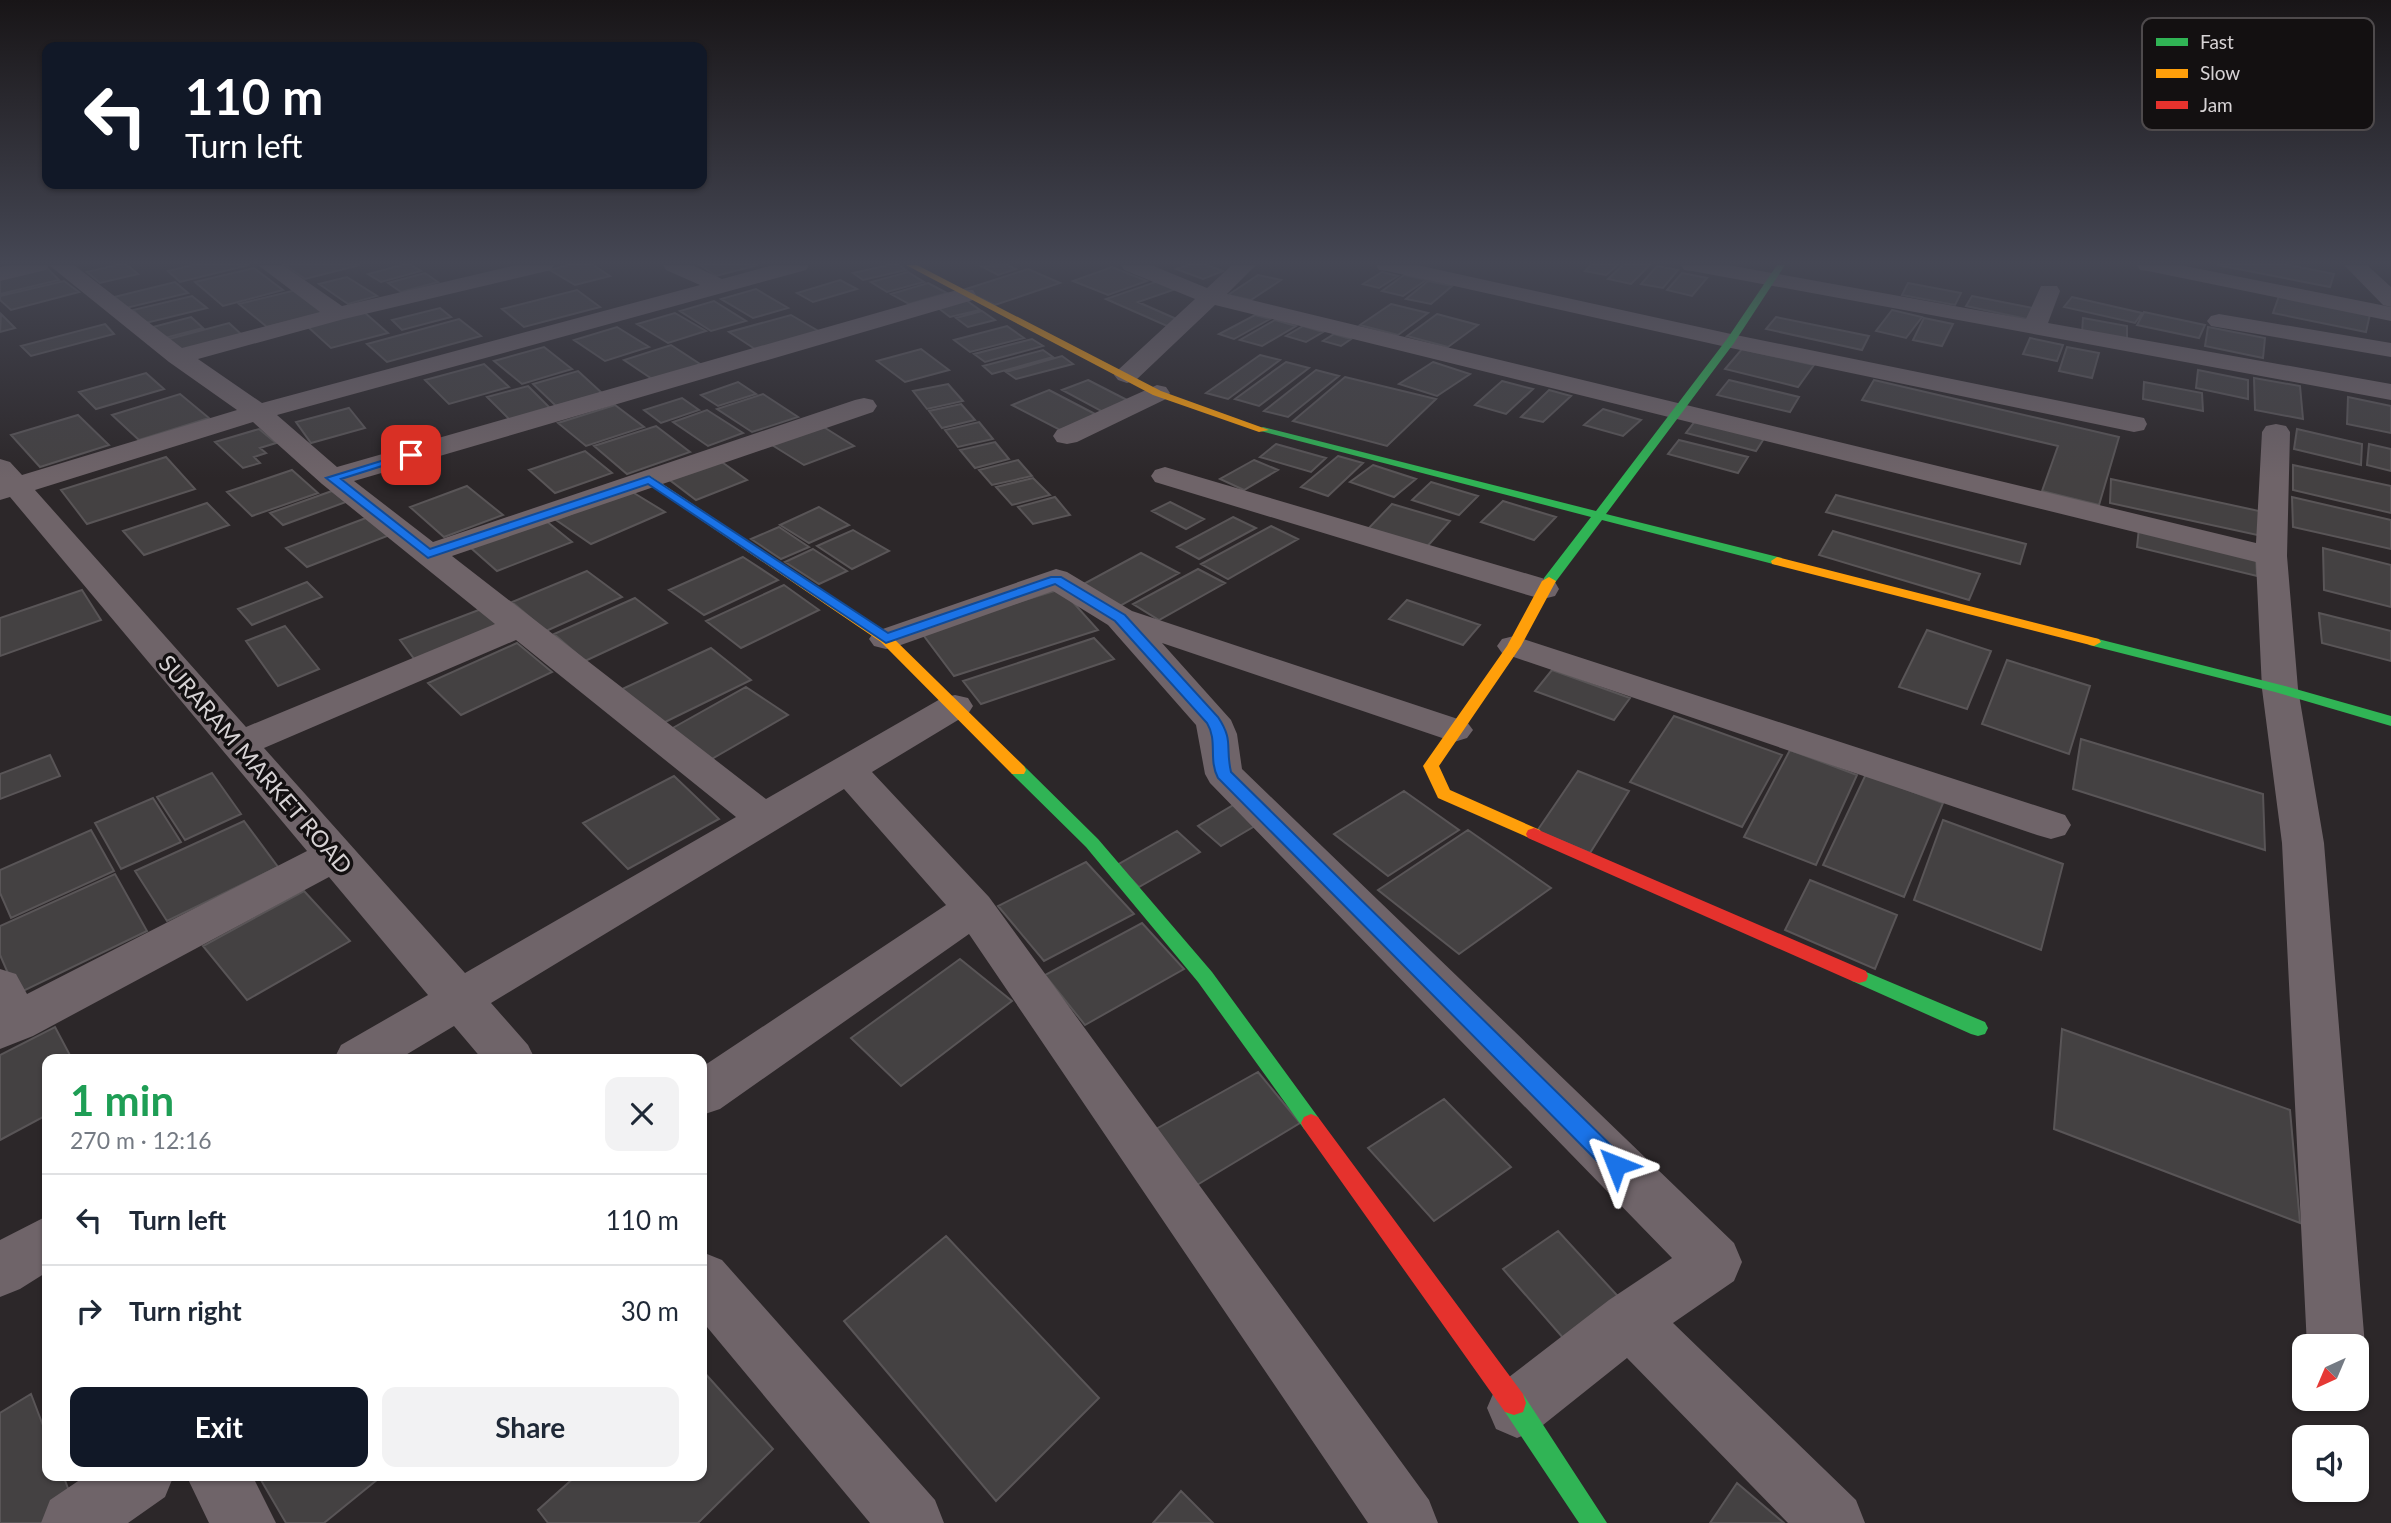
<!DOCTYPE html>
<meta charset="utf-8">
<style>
:root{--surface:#fff;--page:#f2f2f3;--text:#1f2937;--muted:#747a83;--line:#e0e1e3;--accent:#111827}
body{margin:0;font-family:Lato,sans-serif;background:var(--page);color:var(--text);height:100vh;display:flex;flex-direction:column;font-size:26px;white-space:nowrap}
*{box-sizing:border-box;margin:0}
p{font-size:23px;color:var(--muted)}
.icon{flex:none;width:38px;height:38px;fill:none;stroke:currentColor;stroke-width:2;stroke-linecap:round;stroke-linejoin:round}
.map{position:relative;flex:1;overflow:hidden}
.details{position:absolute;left:42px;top:1054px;width:665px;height:427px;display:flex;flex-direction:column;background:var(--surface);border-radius:14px;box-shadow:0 2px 5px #0004}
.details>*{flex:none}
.hud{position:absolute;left:42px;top:42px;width:665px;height:147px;border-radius:14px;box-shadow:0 2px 5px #0004;background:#111827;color:#fff;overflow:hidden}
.needle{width:46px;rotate:224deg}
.fabs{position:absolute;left:2292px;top:1334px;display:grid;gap:14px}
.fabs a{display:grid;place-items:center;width:77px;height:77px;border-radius:14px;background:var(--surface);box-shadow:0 2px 5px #0004;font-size:35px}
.pin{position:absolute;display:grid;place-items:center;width:60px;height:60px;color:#fff;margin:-30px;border-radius:14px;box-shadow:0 4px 10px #0006}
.me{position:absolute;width:77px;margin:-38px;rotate:315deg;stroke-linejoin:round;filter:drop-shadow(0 0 5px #0008)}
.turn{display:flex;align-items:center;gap:24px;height:147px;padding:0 28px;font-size:32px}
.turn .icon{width:91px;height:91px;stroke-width:2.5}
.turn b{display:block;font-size:49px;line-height:60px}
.round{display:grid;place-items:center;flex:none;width:74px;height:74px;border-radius:14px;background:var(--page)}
.headline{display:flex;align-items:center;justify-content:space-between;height:119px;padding:0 28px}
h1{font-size:42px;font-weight:700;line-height:52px;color:#1e9e55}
.action{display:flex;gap:14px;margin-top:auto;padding:14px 28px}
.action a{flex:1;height:80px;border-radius:14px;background:var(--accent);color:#fff;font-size:28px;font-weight:700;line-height:80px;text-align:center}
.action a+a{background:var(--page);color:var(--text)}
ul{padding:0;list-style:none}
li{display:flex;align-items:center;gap:21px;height:91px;padding:0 28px;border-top:2px solid var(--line)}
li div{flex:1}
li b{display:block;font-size:26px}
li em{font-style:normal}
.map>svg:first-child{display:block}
.building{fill:#444142;stroke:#595557;stroke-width:2}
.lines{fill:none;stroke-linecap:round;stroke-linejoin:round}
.street{fill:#6f6469;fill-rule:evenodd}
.fast{fill:#30b455;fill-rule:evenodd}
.slow{fill:#ff9f0a;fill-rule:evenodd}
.jam{fill:#e5322d;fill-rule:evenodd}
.route{fill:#1a73e8;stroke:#114b97;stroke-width:2}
.labels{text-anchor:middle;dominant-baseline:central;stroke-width:7;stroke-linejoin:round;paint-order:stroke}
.street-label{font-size:23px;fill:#d6d2d4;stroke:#131011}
.key{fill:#131011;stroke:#4e4a4c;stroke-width:2}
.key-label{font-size:19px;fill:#d6d2d4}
</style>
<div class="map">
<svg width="2391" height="1523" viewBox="0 0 2391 1523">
<rect width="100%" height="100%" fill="#2c2729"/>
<path class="building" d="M116,265H127L138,274L100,283L87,272Z
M193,265H249L180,282L168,271Z
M285,265H360L305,279Z
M402,265H411L421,271L381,282L368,274Z
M568,265H593L610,276L575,285L550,270Z
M700,265H758L716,276Z
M889,265H899L906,270L863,280L853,273Z
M1007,265L1016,269L998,275L981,266Z
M1188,265H1207L1223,271L1203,279L1176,269Z
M1591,265H1618L1606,275L1585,271Z
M1623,265H1650L1631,284L1608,279Z
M2217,265H2289L2334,274L2330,287Z
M1657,266L1678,270L1663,288L1641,284Z
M1112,267L1147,281L1108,295L1073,281Z
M47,268L59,280L0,294V279Z
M254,268L283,290L223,306L195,282Z
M1028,269L1060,283L995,305L963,290Z
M908,272L924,282L887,292L871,282Z
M1382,272L1398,276L1379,288L1363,284Z
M425,273L438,282L401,292L388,283Z
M1682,273L1707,278L1692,296L1667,290Z
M1258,275L1281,280L1251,300L1228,295Z
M1404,275L1426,280L1403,296L1382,291Z
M347,277L377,296L348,304L319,284Z
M840,280L857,289L813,302L797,293Z
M1161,280L1179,288L1138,302L1181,321L1167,326L1106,299Z
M64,281L79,292L11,310L0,300V296Z
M1428,281L1452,286L1431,304L1406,299Z
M175,282L188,293L122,309L110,298Z
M928,283L947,293L909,304L891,294Z
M1908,283L1961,293L1955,305L1902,295Z
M756,289L788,308L753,318L721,299Z
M296,290L326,312L267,327L239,304Z
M577,290L600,307L524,327L502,309Z
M192,296L207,308L146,323L133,310Z
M1972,296L2033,308L2027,319L1966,306Z
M2279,296L2370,314L2366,332L2273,313Z
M2072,297L2142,313L2135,323L2064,307Z
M966,300L980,310L950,317L937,307Z
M714,301L746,321L711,331L680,311Z
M1391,304L1428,313L1398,335L1360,325Z
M440,308L451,317L402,330L392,320Z
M1892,310L1922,317L1906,338L1876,331Z
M982,311L995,320L968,327L956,318Z
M364,312L388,333L331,348L307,326Z
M2144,312L2205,325L2199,338L2137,325Z
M675,313L706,331L668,343L637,324Z
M1,314L15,328L0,332Z
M1437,314L1478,325L1448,347L1407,336Z
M791,315L820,332L758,351L729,332Z
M1255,315L1270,319L1234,339L1219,334Z
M191,317L203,328L161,339L149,328Z
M1776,317L1869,336L1862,350L1766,329Z
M1924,318L1953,324L1942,346L1913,340Z
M2083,318L2127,326V341L2082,333Z
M459,319L481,336L387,362L367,344Z
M1275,320L1296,326L1262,346L1240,340Z
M229,323L242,335L182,351L169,339Z
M105,324L114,334L31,356L21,346Z
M1007,326L1024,338L970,352L954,340Z
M1303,326L1323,332L1306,342L1286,336Z
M617,327L649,347L605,361L574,340Z
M2208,327L2265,338L2263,358L2205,346Z
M1334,334L1351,339L1341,346L1323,341Z
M2030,338L2063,345L2057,361L2023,354Z
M1032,339L1043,346L985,362L974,354Z
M671,345L703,366L655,381L624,360Z
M544,347L572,369L522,384L494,361Z
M2067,347L2099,353L2092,378L2059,371Z
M921,349L949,370L905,382L877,361Z
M1742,349L1814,365L1798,387L1725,369Z
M1043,350L1053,357L992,374L983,366Z
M1260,355L1280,360L1228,399L1206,393Z
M1062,356L1073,364L1016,379L1006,372Z
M1286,362L1309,368L1259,406L1235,399Z
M1433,362L1470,374L1437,396L1399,384Z
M484,364L509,387L449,404L425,380Z
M1316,370L1339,376L1288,417L1264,411Z
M2198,370L2248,380V399L2196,388Z
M578,371L602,393L556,406L533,384Z
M146,373L164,389L96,409L79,392Z
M1345,377L1436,399L1387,446L1293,421Z
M2254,378L2300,386L2303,419L2255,410Z
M1088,380L1129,401L1103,412L1062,390Z
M1729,380L1799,397L1790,412L1717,395Z
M1874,380L2119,437L2099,505L2042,491L2058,446L1862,400Z
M1502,381L1533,389L1506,414L1475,405Z
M738,382L756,394L718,406L701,395Z
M2144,382L2202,393L2203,411L2143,399Z
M948,384L963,401L927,409L913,391Z
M528,386L551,409L510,420L487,397Z
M1049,390L1097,415L1060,430L1012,405Z
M1549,390L1571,396L1543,422L1521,417Z
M180,394L209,418L139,440L112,415Z
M763,394L798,417L752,432L717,409Z
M2348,397L2391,406V433L2347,424Z
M682,398L699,410L661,423L644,410Z
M961,404L975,420L942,428L929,411Z
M615,405L644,427L586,446L558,423Z
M349,408L365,428L311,443L296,422Z
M1603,409L1641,420L1623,436L1584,425Z
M707,410L743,433L708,446L673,422Z
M78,415L109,445L40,467L11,435Z
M1696,420L1765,437L1756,451L1686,433Z
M979,422L993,439L958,447L945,430Z
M656,426L690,452L627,474L594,446Z
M822,426L854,446L804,465L772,445Z
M259,429L276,443L260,448L266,453L254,457L260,463L243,468L215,442Z
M2297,429L2362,444L2361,465L2294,449Z
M1679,440L1748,457L1738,473L1668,454Z
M995,442L1009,459L975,468L960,450Z
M1276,444L1326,458L1311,472L1260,457Z
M2369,444L2391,449V471L2367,465Z
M585,451L612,473L555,493L529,470Z
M1338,456L1363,463L1328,496L1301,487Z
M166,457L195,489L87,524L61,490Z
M719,460L747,480L696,500L667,478Z
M1018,460L1032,476L992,485L979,470Z
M1254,460L1278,470L1244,490L1220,479Z
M1373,465L1416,479L1394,497L1350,482Z
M2293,465L2391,486V513L2293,490Z
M292,470L318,493L252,516L227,492Z
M1033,478L1050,495L1012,505L996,487Z
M2111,479L2259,511L2262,536L2110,503Z
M1431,482L1478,496L1459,515L1412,500Z
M467,486L503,515L444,537L410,507Z
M629,490L665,512L591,544L556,520Z
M332,491L346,502L283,525L270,513Z
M1836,495L2026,544L2020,564L1826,512Z
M1055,497L1070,515L1033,524L1018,507Z
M2292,497L2391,520V549L2293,527Z
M1503,501L1556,517L1534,540L1481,522Z
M1170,502L1204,519L1186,529L1152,511Z
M207,503L229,525L144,555L123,531Z
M1392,504L1450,521L1424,550L1365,532Z
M819,507L849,525L809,543L780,525Z
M374,515L395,533L307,567L286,548Z
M1233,517L1256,528L1199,559L1177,547Z
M545,520L572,542L497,571L471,548Z
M1271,526L1298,539L1228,579L1201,564Z
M779,527L809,547L781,559L751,539Z
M2139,528L2256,556L2257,576L2137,547Z
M853,530L889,551L852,569L817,546Z
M1833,531L1980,574L1969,600L1819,555Z
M2323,548L2391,565V607L2324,590Z
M813,549L847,571L819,584L785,562Z
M1141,553L1179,573L1116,608L1078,587Z
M743,557L778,580L704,615L669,590Z
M1198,569L1225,583L1159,620L1133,604Z
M587,571L622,597L546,631L512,602Z
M307,582L322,597L252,625L238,609Z
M784,585L819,610L741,648L706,621Z
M1061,589L1098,630L954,676L921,632Z
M82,590L101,620L0,656V618Z
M635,598L667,623L585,661L554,634Z
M1407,600L1480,625L1463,645L1389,619Z
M484,608L501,626L415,660L400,640Z
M2319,613L2391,631V661L2322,643Z
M285,626L319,669L278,686L246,641Z
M1927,630L1991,651L1967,709L1899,687Z
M1094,638L1114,659L981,704L963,681Z
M517,643L552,672L461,715L428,683Z
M711,648L751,680L659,725L620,690Z
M2007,660L2090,686L2069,754L1982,724Z
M1552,670L1630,698L1614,720L1535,691Z
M746,687L788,715L703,764L662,734Z
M1674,716L1782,755L1742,827L1630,782Z
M2081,739L2263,794L2265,850L2073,789Z
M1790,750L1857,775L1816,865L1744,837Z
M50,755L60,776L0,799V774Z
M1578,771L1629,791L1590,853L1537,831Z
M212,773L241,814L185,840L157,797Z
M1866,774L1943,803L1904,897L1823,865Z
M674,776L719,819L628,869L583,823Z
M1404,791L1459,830L1388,876L1334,834Z
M153,798L181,842L121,869L95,823Z
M1235,804L1260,823L1221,846L1198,826Z
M1943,820L2063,864L2041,950L1914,900Z
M244,821L278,867L167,921L135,871Z
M91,830L114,871L11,918L0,893V870Z
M1468,830L1551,888L1459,954L1378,890Z
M1177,831L1200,852L1139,887L1117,865Z
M1086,862L1134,914L1044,961L998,906Z
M115,874L147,931L17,994L0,955V926Z
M1810,880L1897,915L1875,969L1785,930Z
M304,891L350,941L247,1000L203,946Z
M1142,923L1184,969L1085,1025L1045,975Z
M960,959L1012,1001L901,1086L851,1038Z
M55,1027L72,1059H47V1115L0,1140V1055Z
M2062,1029L2290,1110L2300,1223L2054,1129Z
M1258,1072L1300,1123L1197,1185L1156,1129Z
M1444,1099L1511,1167L1434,1221L1368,1148Z
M1558,1231L1625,1304L1571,1347L1503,1269Z
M946,1236L1099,1398L996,1501L844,1321Z
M702,1370L773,1449L698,1523H548L538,1510L577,1475H702Z
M31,1394L47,1436V1475H63L75,1507L52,1523H0V1413Z
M258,1475H383L324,1523H286Z
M1737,1483L1784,1523H1710Z
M1181,1491L1213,1523H1153Z"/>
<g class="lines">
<path class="street" d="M10,265H49L46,270L0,281V267Z
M49,265H74L182,348L320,312L258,265H283L342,306L516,265H554L551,270L344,319L198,359L262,403L700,285L666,270L663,265H692L722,279L773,265H809L806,270L277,415L337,467L957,290H973L976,295L973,300L354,481L433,542L855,400L864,398L873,400L877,406L873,412L452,556L766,799L942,698L955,695L968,698L973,706L968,714L872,772L989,897L1429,1500L1438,1523H1368L969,934L720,1109L702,1115V1067L946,905L844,789L491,1003L528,1045L535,1059H482L454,1026L399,1059H334L341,1045L428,995L329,877L33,1036L0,1049V969L16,974L27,994L307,851L10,497L0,500V459L10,462L22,475L237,410L169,362ZM253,422L322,484L495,624L246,727L35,490ZM516,640L736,817L465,973L264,748Z
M1121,265H1151L1207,288L1232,265H1256L1227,294L2256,543L2262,432L2266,426L2276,424L2286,426L2290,432L2287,556L2298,689L2324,843L2365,1346L2357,1365V1346H2307L2282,843L2262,689L2256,562L1215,305L1136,380L1127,383L1118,380L1114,375L1118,370L1195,299L1124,270Z
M1376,265H1417L1731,334L2134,416L2144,418L2147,424L2144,430L2134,432L1731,348L1387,271L1379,270Z
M1681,265H1728L2026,319L2041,286H2057L2060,291L2048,323L2391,384V400L1692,271L1684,270Z
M2137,265H2180L2391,307V321L2148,271L2140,270Z
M2344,265H2367L2391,287V307L2383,305Z
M2219,314L2391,343V357L2211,326L2207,321L2211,316Z
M1157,385L1166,387L1170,393L1166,399L1077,442L1067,444L1057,442L1053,436L1057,430Z
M1165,467L1555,582L1559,589L1555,596L1543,599L1531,596L1155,482L1151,476L1155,470Z
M1056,569L1067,572L1132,611L1467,722L1473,730L1467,738L1454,742L1162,643L1231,720L1237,734L1242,769L1734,1243L1742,1262L1734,1281L1673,1323L1856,1500L1865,1523H1788L1627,1358L1538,1429L1517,1438L1496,1429L1487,1408L1496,1387L1609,1300L1672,1258L1210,783L1205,774L1196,725L1108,625L1053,591L898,646L886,649L874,646L869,639L874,632Z
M1514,636L2065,815L2071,825L2065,835L2051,839L2037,835L1502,653L1497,646L1502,639Z
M47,1216V1272L20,1289L0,1297V1240Z
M702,1252L722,1260L935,1500L944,1523H870L702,1321Z
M87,1475H174L165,1497L128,1523H41L50,1500Z
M186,1475H252L276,1523H209Z"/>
<path class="fast" d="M1777,265H1785L1734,343L1606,514L1782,558V564L1777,565L1602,520L1554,584H1544V578L1591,517L1257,430L1263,427L1596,511L1727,339Z
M2094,638L2285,686L2391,716V726L2275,692L2089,645L2087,642L2089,639Z
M1018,765L1024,766L1098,839L1212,972L1318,1117L1321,1123L1318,1129L1311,1132L1304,1129L1198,982L1086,847L1012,774L1010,770L1012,766Z
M1859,969L1985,1022L1988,1028L1985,1034L1978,1036L1971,1034L1852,981L1850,976L1852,971Z
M1514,1391L1523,1394L1607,1523H1579L1505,1412L1502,1403L1505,1394Z"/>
<path class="slow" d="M906,265H917L1161,391L1269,430L1259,432L1153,395Z
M649,475L891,636L1024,766L1026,770L1024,774H1012L881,642L645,482L643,479Z
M1777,557L2099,639L2101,642L2094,646L1772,564L1771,561Z
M1549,577L1556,581L1521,646L1439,766L1450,790L1540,830L1542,834L1540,838L1534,840L1438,798L1423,766L1507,646L1542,581Z"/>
<path class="jam" d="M1534,828L1866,971L1868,976L1866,981L1859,983L1852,981L1528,838L1526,834L1528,830Z
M1311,1114L1318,1117L1523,1394L1526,1403L1523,1412L1514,1415L1505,1412L1304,1129L1301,1123L1304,1117Z"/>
</g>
<linearGradient id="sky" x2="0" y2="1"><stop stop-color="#181517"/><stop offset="0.55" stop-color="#454754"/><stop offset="1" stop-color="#454754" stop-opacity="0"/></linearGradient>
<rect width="2391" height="478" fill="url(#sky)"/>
<path class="route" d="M407,453L417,455L341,479L430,549L649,476L888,633L1051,577H1061L1125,615L1218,717C1234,741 1225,746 1231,772L1624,1158L1627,1165L1624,1172L1616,1174L1608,1172L1218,778C1208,759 1218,741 1207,723L1115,621L1055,584L886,643L648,484L428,558L326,478Z"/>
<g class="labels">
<g class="street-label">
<text transform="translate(256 764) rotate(49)">SURARAM MARKET ROAD</text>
</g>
</g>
<rect x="2142" y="18" width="232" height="112" rx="10" class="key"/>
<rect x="2156" y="38" width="32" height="8" fill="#30b455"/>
<rect x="2156" y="69" width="32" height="9" fill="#ff9f0a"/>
<rect x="2156" y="101" width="32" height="8" fill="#e5322d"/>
<g class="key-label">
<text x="2200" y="49">Fast</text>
<text x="2200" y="80">Slow</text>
<text x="2200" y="112">Jam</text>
</g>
</svg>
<div class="fabs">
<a><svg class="needle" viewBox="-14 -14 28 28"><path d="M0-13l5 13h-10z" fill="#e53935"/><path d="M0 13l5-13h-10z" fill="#747a83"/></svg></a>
<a><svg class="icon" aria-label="sound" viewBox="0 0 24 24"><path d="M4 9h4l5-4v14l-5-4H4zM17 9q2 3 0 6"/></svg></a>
</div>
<div class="pin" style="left:411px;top:455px;background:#d93025"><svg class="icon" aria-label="arrive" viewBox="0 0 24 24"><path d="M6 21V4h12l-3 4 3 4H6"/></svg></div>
<svg class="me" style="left:1616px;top:1165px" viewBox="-20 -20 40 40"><path d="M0-17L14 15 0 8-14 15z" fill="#1a73e8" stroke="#fff" stroke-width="4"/></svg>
<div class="hud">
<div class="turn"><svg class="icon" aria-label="left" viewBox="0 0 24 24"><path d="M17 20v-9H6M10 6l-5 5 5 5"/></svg><div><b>110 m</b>Turn left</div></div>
</div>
<section class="details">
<div class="headline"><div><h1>1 min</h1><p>270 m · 12:16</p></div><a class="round"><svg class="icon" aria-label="close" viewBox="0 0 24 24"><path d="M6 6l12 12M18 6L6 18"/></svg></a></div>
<ul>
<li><svg class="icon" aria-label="left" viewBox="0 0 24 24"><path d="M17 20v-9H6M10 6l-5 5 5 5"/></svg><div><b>Turn left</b></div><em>110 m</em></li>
<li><svg class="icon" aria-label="right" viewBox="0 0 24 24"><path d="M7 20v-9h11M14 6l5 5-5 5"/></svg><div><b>Turn right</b></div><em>30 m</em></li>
</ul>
<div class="action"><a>Exit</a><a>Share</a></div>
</section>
</div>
